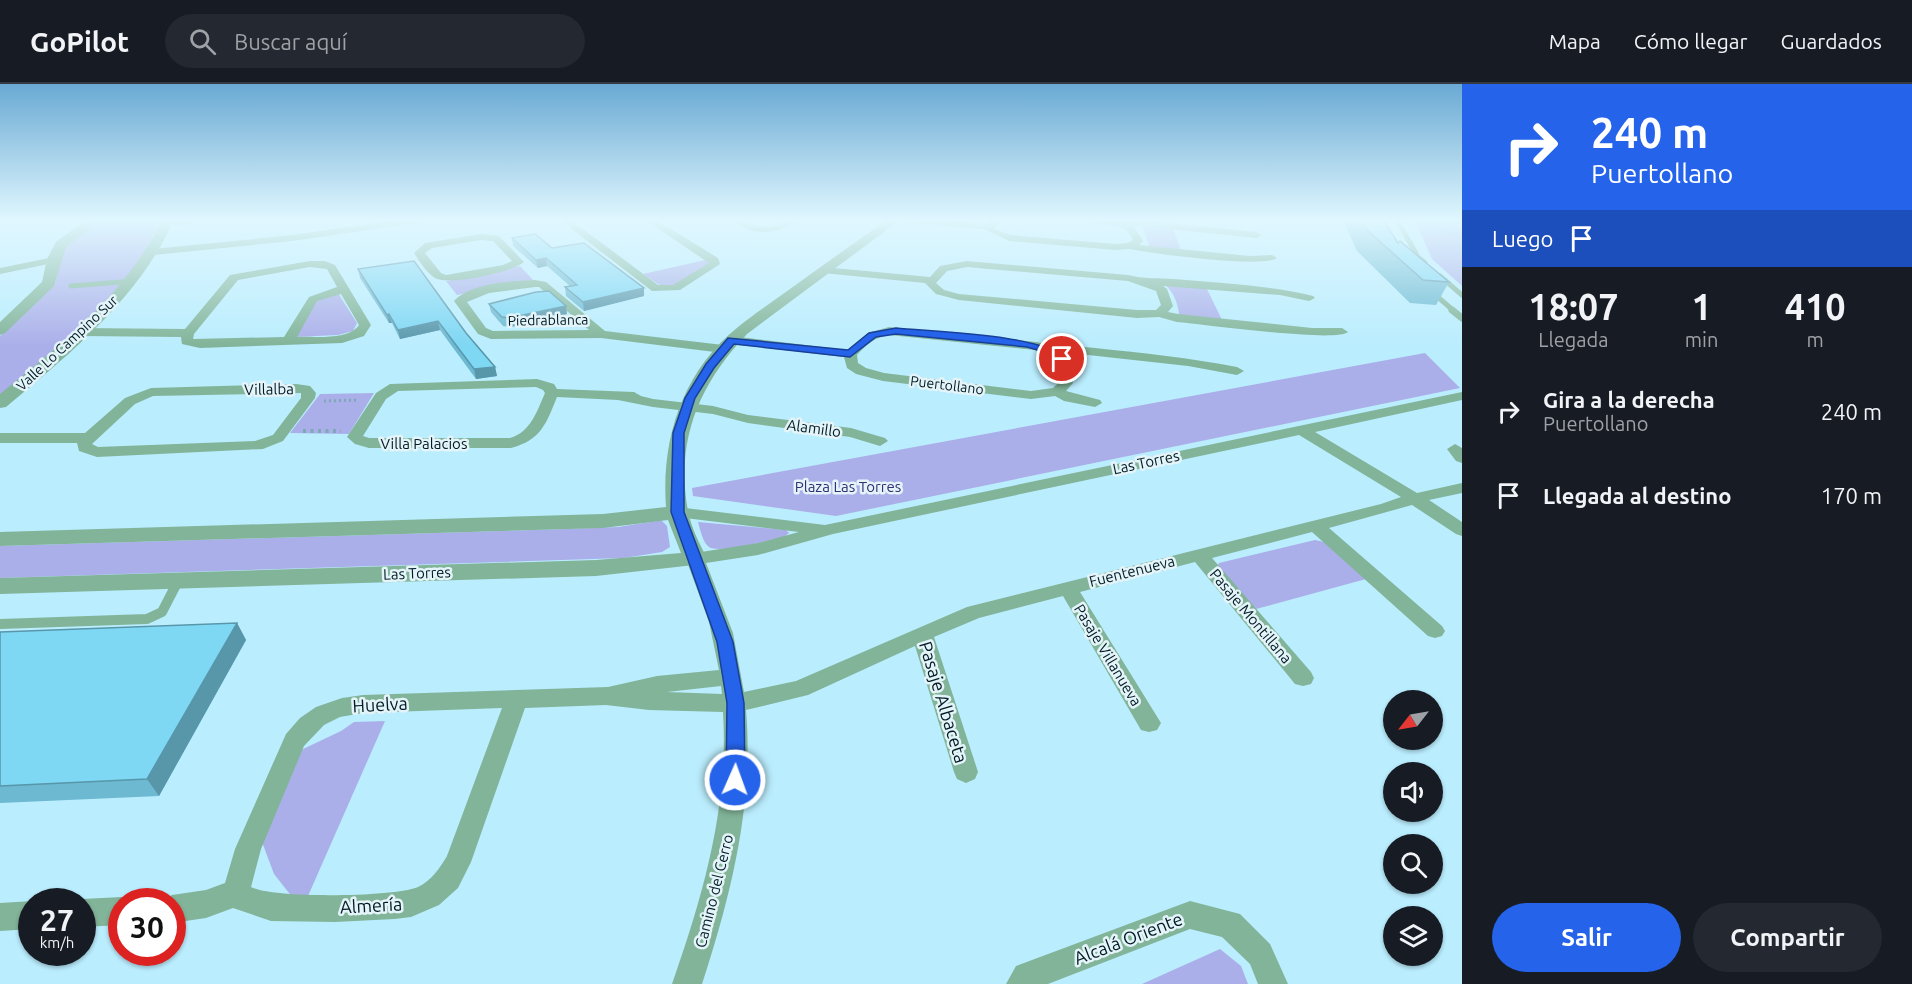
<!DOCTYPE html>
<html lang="es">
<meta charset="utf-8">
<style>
:root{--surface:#171b24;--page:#242831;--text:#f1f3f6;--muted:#9ea1a6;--line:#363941;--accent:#2563eb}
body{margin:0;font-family:Ubuntu,sans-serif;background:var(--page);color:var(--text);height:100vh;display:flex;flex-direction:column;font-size:22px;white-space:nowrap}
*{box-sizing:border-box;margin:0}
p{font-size:20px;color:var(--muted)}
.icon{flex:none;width:33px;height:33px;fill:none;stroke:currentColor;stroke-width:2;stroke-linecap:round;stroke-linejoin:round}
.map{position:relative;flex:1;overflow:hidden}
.side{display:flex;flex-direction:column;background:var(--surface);width:450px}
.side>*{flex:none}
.hud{background:#2563eb;color:#fff;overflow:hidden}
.needle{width:39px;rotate:239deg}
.tools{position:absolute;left:1383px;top:606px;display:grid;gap:12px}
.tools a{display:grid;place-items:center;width:60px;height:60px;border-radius:50%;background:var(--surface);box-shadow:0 2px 4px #0004;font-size:30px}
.speed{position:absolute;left:18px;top:804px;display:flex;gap:12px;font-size:30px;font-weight:700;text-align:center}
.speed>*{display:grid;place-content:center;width:78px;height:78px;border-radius:50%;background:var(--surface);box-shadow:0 2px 4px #0004;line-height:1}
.speed small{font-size:15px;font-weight:400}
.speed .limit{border:9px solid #d22;background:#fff;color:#111}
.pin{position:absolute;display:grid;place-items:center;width:51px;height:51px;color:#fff;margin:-26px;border:3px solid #fff;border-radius:50%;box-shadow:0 2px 6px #0007}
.me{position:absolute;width:66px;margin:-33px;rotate:2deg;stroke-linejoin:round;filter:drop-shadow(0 0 4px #0008)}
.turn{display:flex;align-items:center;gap:21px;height:126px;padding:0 30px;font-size:27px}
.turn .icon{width:78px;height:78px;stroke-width:2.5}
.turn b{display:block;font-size:42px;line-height:51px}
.then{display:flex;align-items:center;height:57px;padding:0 30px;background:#0003;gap:12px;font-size:22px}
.eta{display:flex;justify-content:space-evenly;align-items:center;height:102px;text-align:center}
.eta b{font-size:36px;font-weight:700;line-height:42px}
.action{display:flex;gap:12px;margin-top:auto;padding:12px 30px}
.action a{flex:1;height:69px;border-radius:36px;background:var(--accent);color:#fff;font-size:24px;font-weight:700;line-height:69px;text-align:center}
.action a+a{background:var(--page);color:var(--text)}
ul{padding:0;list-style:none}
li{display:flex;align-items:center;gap:18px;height:84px;padding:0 30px}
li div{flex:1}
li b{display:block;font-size:22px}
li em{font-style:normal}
header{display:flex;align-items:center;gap:36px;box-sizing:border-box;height:84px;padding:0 30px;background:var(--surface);border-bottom:2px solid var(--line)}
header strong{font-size:28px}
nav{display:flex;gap:33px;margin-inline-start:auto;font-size:21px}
.search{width:420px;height:54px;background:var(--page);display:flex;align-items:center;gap:15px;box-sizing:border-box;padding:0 21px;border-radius:33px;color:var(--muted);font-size:22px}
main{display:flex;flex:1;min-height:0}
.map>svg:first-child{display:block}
.green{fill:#abafe9}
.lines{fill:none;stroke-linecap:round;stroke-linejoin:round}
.path-far2{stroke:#7da8b6;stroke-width:2;stroke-dasharray:1.5 3;stroke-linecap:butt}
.path-far1{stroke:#7da8b6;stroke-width:3;stroke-dasharray:2 3;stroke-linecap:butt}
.path{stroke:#7da8b6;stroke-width:4;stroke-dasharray:3 4.5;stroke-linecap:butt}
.service-far2{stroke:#82b499;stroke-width:5}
.service-far1{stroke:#82b499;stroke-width:7}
.service{stroke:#82b499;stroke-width:10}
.minor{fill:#82b499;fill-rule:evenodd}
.tertiary{fill:#82b499;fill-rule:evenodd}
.wall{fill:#6cb9d1}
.shaded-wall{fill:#5896aa}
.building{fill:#7ed7f3;stroke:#5896aa;stroke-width:1.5}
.route{fill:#2563eb;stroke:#184099;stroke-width:1.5}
.labels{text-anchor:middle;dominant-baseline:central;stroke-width:5;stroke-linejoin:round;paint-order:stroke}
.far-street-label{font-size:14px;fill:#001b24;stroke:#e4f4f9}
.street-label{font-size:15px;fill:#001b24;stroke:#e4f4f9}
.park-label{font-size:15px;fill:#322f74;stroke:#e4f4f9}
.near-street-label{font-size:18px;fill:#001b24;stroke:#e4f4f9}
</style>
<header>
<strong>GoPilot</strong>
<div class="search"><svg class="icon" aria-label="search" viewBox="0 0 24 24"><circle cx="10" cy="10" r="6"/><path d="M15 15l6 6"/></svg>Buscar aquí</div>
<nav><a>Mapa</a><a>Cómo llegar</a><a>Guardados</a></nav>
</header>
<main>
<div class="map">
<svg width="1462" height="900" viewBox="0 0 1462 900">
<rect width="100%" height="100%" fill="#baedfe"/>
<path class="green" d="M98,136H162L137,181L102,223L0,313V252L55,199L66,157Z
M1421,136H1462V202L1432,175L1416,139Z
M1139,141L1173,144L1181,167L1145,164L1149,161L1143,144Z
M705,176L710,178L709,181L671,203L661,202L643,190Z
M520,182L533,196L457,211L446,197Z
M1164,200L1206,203L1222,236L1179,232C1179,221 1173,206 1164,200Z
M338,209L357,239L353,247L338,251L294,253L312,216Z
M1425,269L1460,304L836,432L693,412L692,404Z
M374,309L349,350L290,349L320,310Z
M657,437H662L667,442L670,463L662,468L624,474L0,494V462L568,445L618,443Z
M698,438L786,446L789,449L784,453C770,456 719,470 709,463C703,459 700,445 698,438Z
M1315,456L1324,458L1366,495L1256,525L1217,483L1219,479Z
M385,637L308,812L293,814L274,790L262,758L301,666L341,647L354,638Z
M1220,865L1241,882L1248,900H1142Z"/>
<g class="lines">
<path class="path-far2" d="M1427,136L1462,154"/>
<path class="path-far1" d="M324,317L359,316"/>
<path class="path" d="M303,347H341"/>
<path class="service-far2" d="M1397,136L1418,173L1425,179
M1440,192L1462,211
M71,202L133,197
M1432,208L1454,227"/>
<path class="service-far1" d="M1452,226L1462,234"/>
<path class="service" d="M0,540L147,535L162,528L178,497"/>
<path class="minor" d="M169,136H198C190,141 170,144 162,139Z
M398,136H422L417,139L292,157L153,171L148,168L153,165L292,151Z
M560,136H571L658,201H673L709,179L645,136H656L718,174L720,180L680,206L652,207Z
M732,136C745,136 755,143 767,143C778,142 785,136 797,136C779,152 751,152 732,136Z
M903,136H940L987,140L991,136H1001L994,145L1011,151L1115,160L1127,159L1133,156C1124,134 1103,146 1088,136L1126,138L1140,136L1257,148L1262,151L1257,154L1140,142L1134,143L1143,157L1139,161L1250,172L1272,171L1277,174C1263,185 1151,169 1129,165L1115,166L1009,157L984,145L908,139Z
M481,150L499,152L524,178C513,188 448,202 435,194C427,189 419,177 414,169L425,159ZM481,156L493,157L512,177L503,181L446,191L441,189L425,169L432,164Z
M54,173L58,174V178L0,190V184Z
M310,177H325L335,181L371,241L364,252L342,259L200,264L182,260L181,253L82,252L76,248L82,244L185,245L230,191ZM310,183L327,185L337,203L309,213L284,253L193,255L194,250L238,196ZM341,210L359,241C348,257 314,252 297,253L317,217Z
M967,177L1128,191C1144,195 1158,194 1174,195C1220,199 1268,201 1313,212L1315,214L1309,217L1280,211L1163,202L1167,205L1173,222L1168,228L1178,230L1312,244H1342L1348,248C1336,259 1202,240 1177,238L1159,233L1137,234L959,216L936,210L925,199L823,189L818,186L823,183L930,193L940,182ZM967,183L1128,197L1156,207L1161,221L1156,226H1137L959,210L944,206L936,199L947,187Z
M535,196L546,198L605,247L723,261L729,265L723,269L601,254L491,255L478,250L454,217C471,199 511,197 535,196ZM535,203H539L589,246L493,247L486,244L467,218L489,209Z
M889,243L1036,258C1057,263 1074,262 1095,264C1143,269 1190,274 1237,283L1244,287L1237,291L1188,282L1079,270H1064L1071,284L1073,299L1066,307L1100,316L1102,319L1095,323L1064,317L1055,312L1031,315L883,297L856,290L847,284L844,273L732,260L726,256L732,252L847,266L868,249ZM889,251L1035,266L1054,276L1059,298L1053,304L1031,307L884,289L866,284L858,279L857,271C866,261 875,253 889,251Z
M537,295L554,300L557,305L634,308L641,312L653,315L713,322L748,331L851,344L885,354L888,357L880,362L850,353L748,339L713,330L653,323L618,316L557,313C546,340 541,356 511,364H369L355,360L347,353L376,309L390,300ZM536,303L543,306L545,309C537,327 531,348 510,354H369L363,352L386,315L398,307Z
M296,300L310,302L316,309L315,314L283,357L263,365L97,373L79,367L77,359H0V349H85L125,314L151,304ZM301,309V314L273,351L255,357L98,363L92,360L135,320L153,312Z
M1462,308V316L1315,348L1417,409L1462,399V409L1429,416L1462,438V452L1456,450L1412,421L1329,444L1442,542L1445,547L1442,552L1435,554L1428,552L1312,448L1212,474L1311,588L1314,594L1311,600L1303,602L1295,600L1195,478L1080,508L1161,639L1157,646L1149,648L1141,646L1063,512L979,534L934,553L978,688L975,695L966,699L957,695L954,688L915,562L808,611L746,626C754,720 731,811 702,900H672C703,812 729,722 723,628L649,626L606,621L525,624L471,778L458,804L439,821L411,833L395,835L335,838L271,837L233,824L206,834L172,839V818H161L172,811L206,806L225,799L235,765L286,650L300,634L316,623L342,614L363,611L608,603L657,592L719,586L709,538L686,475L688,471L695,469L758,459L799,448L677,433L671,432L668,428L671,424L677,423L825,441ZM1299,351L1401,413L1381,420L967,523L796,597L744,608L733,549L706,479L758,471L833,450ZM721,602L722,610L667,608ZM502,624L447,772C440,784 431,797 418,803C396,813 272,815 251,803L261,765L304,662L324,641L340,633L363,629Z
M1455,360L1462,364V379L1456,377L1447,365Z
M122,813L132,818H122V841L82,843V818H76L82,815Z
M32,817V845L0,847V819Z
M1190,817L1240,830L1270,860L1288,900H1258L1250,880L1222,853L1190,845L1048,900H1006L1016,882Z"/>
<path class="tertiary" d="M86,136H100L66,163L54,202L5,249L0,251V238L42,198L47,175L56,158Z
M162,136H174C138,215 72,268 6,323L0,324V310C63,259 126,210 162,136Z
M887,136H900L747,250C699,300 675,357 688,427C691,444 700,460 707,475L703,480L596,492L0,510V494L596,476L681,469L668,436L603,444L0,462V448L603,430L666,423C661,354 683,287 738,243C754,230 772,218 790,205C822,182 854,159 887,136Z"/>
</g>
<path class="wall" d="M1343,136H1383L1398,159L1449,198L1436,221L1410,219L1357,167Z
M512,154L552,164L644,212L584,227L566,212L565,203L570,202L547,182L538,184L513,162Z
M358,185L466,249L495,283L497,292L476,295L440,246L400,255L392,239H389L360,194Z
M489,220L567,230L511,243L503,242L491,228Z
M237,539L246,556L159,712L0,719V548Z"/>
<path class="shaded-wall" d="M546,174L547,182L538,184L536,176Z
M644,204V212L584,227L583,218Z
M566,222L567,230L511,243L509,234Z
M389,230L392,239H389L387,231Z
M438,237L440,246L400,255L398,246Z
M495,283L497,292L476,295L474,285Z
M237,539L246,556L159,712L147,695Z"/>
<path class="building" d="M1362,136H1383L1398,159L1400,157L1449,198L1423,196L1367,146Z
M535,150L552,164L584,159L644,204L583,218L565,203L577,201L546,174L536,176L512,154Z
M414,177L466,249L495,283L474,285L438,237L398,246L389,230L387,231L358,185Z
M549,207L566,222L509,234L502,233L489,220L536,208Z
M237,539L147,695L0,702V548Z"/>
<linearGradient id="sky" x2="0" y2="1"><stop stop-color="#6aaad3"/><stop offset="0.52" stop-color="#e0f7ff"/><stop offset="1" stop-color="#e0f7ff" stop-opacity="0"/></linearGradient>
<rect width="1462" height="262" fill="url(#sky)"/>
<path class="route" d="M896,244C933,248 1043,250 1067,275L1058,277L1048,269L1027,263L896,250L876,253L850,273L734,260L714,284L695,314L684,349V428L733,558L744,619L745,696L742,701L735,704L729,701L726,696L727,619L717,558L671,428L673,349L685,314L706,280L728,254L848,266L869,249Z"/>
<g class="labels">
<g class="far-street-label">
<text transform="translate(548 236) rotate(-1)">Piedrablanca</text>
<text transform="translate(67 259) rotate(-43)">Valle Lo Campino Sur</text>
<text transform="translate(947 301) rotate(7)">Puertollano</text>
</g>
<g class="street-label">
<text transform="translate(269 305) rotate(-1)">Villalba</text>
<text transform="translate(814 344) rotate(8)">Alamillo</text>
<text x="424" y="359">Villa Palacios</text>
<text transform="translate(1146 378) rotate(-12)">Las Torres</text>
<text transform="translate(1132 487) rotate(-14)">Fuentenueva</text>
<text transform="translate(417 489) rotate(-2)">Las Torres</text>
<text transform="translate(1251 532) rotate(50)">Pasaje Montillana</text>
<text transform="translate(1108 571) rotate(59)">Pasaje Villanueva</text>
<text transform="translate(714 807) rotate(-76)">Camino del Cerro</text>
</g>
<g class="park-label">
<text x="848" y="402">Plaza Las Torres</text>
</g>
<g class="near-street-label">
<text transform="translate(944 618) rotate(73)">Pasaje Albaceta</text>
<text transform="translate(380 620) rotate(-3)">Huelva</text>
<text transform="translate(371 821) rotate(-3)">Almería</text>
<text transform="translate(1128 854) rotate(-21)">Alcalá Oriente</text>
</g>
</g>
</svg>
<div class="tools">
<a><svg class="needle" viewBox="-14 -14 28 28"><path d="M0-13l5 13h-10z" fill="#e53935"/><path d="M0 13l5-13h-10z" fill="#9ea1a6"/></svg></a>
<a><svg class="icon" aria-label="sound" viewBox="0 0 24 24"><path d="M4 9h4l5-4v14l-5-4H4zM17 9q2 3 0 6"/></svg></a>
<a><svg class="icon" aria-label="search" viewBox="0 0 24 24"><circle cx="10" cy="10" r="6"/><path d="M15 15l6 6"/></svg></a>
<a><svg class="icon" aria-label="layers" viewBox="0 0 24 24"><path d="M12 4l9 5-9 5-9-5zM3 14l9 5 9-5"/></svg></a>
</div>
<div class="speed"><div>27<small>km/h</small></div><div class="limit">30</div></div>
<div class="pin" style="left:1062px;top:275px;background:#d93025"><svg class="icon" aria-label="arrive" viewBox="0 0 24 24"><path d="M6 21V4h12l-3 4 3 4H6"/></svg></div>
<svg class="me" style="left:735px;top:696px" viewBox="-20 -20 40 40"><circle r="17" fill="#2563eb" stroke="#fff" stroke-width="3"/><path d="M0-11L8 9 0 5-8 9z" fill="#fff"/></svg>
</div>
<section class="side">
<div class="hud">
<div class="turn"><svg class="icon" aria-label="right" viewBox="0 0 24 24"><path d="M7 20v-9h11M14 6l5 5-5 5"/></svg><div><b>240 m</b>Puertollano</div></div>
<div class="then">Luego<svg class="icon" aria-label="arrive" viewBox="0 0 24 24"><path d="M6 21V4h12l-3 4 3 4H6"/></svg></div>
</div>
<div class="eta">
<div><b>18:07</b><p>Llegada</p></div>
<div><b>1</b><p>min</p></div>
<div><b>410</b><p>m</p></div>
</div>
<ul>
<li><svg class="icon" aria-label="right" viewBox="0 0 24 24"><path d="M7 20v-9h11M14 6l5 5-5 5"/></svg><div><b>Gira a la derecha</b><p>Puertollano</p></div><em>240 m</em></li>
<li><svg class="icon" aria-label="arrive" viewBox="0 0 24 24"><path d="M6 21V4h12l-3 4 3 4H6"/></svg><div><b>Llegada al destino</b></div><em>170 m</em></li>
</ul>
<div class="action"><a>Salir</a><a>Compartir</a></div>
</section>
</main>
